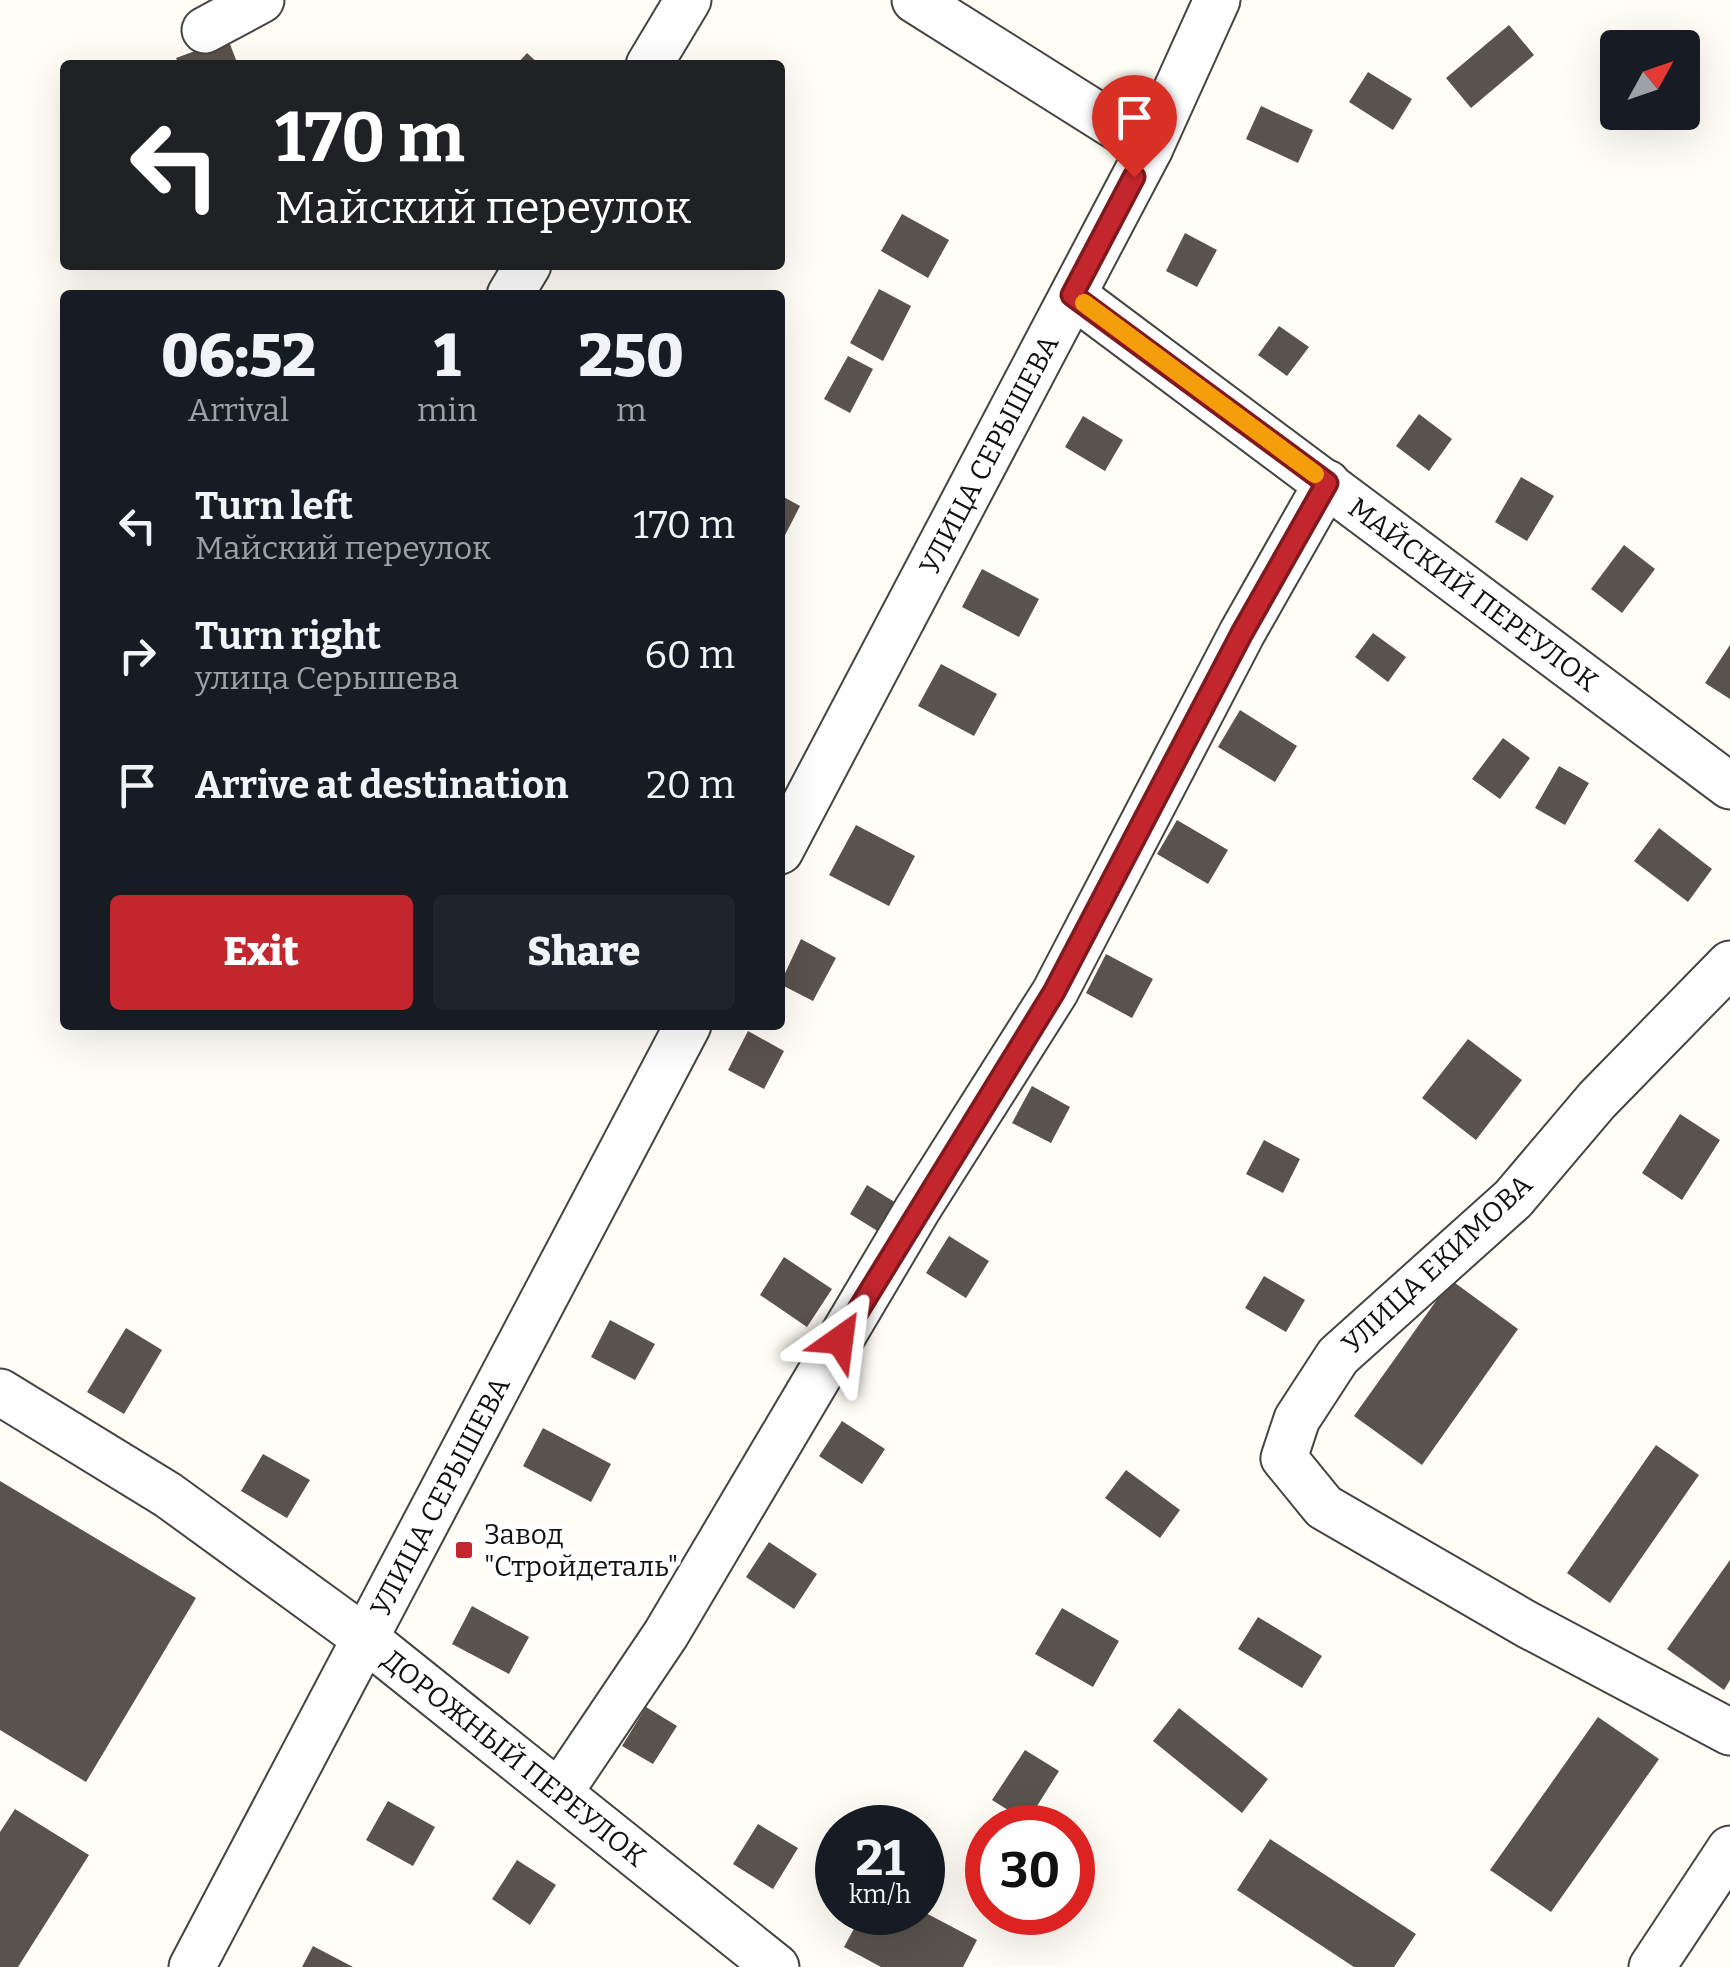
<!DOCTYPE html>
<meta charset="utf-8">
<style>
:root{--surface:#171b24;--page:#20242c;--text:#f1f3f6;--muted:#9ea1a6;--accent:#c4262e}
body{margin:0;font-family:Bitter,serif;background:var(--page);color:var(--text);height:100vh;display:flex;flex-direction:column;font-size:38px;white-space:nowrap}
*{box-sizing:border-box;margin:0}
p{font-size:32px;color:var(--muted)}
.icon{flex:none;width:55px;height:55px;fill:none;stroke:currentColor;stroke-width:2;stroke-linecap:round;stroke-linejoin:round}
.map{position:relative;flex:1;overflow:hidden}
.details{position:absolute;left:60px;top:290px;width:725px;height:740px;display:flex;flex-direction:column;background:var(--surface);border-radius:10px;box-shadow:0 10px 40px #0002}
.details>*{flex:none}
.guide{position:absolute;left:60px;top:60px;width:725px;height:210px;border-radius:10px;box-shadow:0 10px 40px #0002;background:#202124;color:#fff;overflow:hidden}
.needle{width:65px;rotate:50deg}
.buttons{position:absolute;left:1600px;top:30px;display:grid;gap:20px}
.buttons a{display:grid;place-items:center;width:100px;height:100px;border-radius:10px;background:var(--surface);box-shadow:0 10px 40px #0002;font-size:50px}
.speed{position:absolute;left:815px;top:1805px;display:flex;gap:20px;font-size:50px;font-weight:700;text-align:center}
.speed>*{display:grid;place-content:center;width:130px;height:130px;border-radius:50%;background:var(--surface);box-shadow:0 10px 40px #0002;line-height:1}
.speed small{font-size:25px;font-weight:400}
.speed .limit{border:15px solid #d22;background:#fff;color:#111}
.pin{position:absolute;display:grid;place-items:center;width:85px;height:85px;color:#fff;margin:-102px -42px;border-radius:50% 50% 50% 0;rotate:-45deg;box-shadow:0 0 10px #0007}
.pin .icon{rotate:45deg}
.me{position:absolute;width:110px;margin:-55px;rotate:31deg;stroke-linejoin:round;filter:drop-shadow(0 0 8px #0008)}
.turn{display:flex;align-items:center;gap:35px;height:210px;padding:0 50px;font-size:45px}
.turn .icon{width:130px;height:130px;stroke-width:2.5}
.turn b{display:block;font-size:70px;line-height:85px}
.eta{display:flex;justify-content:space-evenly;align-items:center;height:170px;text-align:center}
.eta b{font-size:60px;font-weight:800;line-height:70px}
.button{display:flex;gap:20px;margin-top:auto;padding:20px 50px}
.button a{flex:1;height:115px;border-radius:10px;background:var(--accent);color:#fff;font-size:40px;font-weight:800;line-height:115px;text-align:center}
.button a+a{background:var(--page);color:var(--text)}
ul{padding:0;list-style:none}
li{display:flex;align-items:center;gap:30px;height:130px;padding:0 50px}
li div{flex:1}
li b{display:block;font-size:38px}
li em{font-style:normal}
.map>svg:first-child{display:block}
.building{fill:#5a524d}
.lines{fill:none;stroke-linecap:round;stroke-linejoin:round}
.street-casing{stroke:#444;stroke-width:49}
.street{stroke:#fff;stroke-width:45}
.route-casing{stroke:#7f191e;stroke-width:25}
.route{stroke:#c4262e;stroke-width:18}
.slow{stroke:#f59e0b;stroke-width:18}
.poi-dot{fill:#c4262e;stroke:#fff;stroke-width:4}
.labels{text-anchor:middle;dominant-baseline:central;stroke-width:10;stroke-linejoin:round;paint-order:stroke}
.street-label{font-size:28px;fill:#111;stroke:#fff}
.poi-label{font-size:28px;fill:#111;stroke:#fff;text-anchor:start}
</style>
<div class="map">
<svg width="1730" height="1967" viewBox="0 0 1730 1967">
<rect width="100%" height="100%" fill="#fffdf5"/>
<path class="building" d="M1509,25L1534,55L1471,108L1446,78Z
M228,39L238,65H179L176,58Z
M527,53L540,65H516Z
M1368,72L1412,99L1393,130L1349,102Z
M1261,106L1313,130L1298,163L1246,139Z
M902,214L949,240L928,278L881,251Z
M1185,233L1217,250L1197,287L1166,271Z
M879,289L911,306L883,361L850,343Z
M1279,326L1309,347L1287,376L1258,355Z
M848,356L873,369L850,413L824,399Z
M1419,414L1452,439L1429,471L1396,446Z
M1083,416L1123,440L1105,471L1065,447Z
M1521,477L1554,496L1527,541L1495,522Z
M780,495L800,506L780,545Z
M1624,545L1655,569L1622,613L1591,589Z
M982,569L1039,599L1019,637L962,607Z
M1373,633L1406,657L1388,682L1355,657Z
M1730,645V699L1705,683Z
M941,664L997,694L974,736L918,706Z
M1240,710L1297,746L1275,782L1218,747Z
M1503,738L1530,758L1500,799L1472,779Z
M1559,766L1589,783L1565,825L1535,808Z
M1177,820L1228,850L1208,884L1157,854Z
M856,825L915,856L889,906L829,875Z
M1659,828L1712,869L1688,902L1634,861Z
M801,939L836,958L813,1001L780,984Z
M1106,954L1153,979L1132,1018L1086,993Z
M748,1031L784,1051L764,1089L728,1070Z
M1468,1039L1522,1080L1476,1140L1422,1098Z
M1032,1086L1070,1107L1051,1143L1012,1123Z
M1680,1114L1720,1140L1682,1200L1642,1173Z
M1264,1140L1300,1159L1283,1193L1246,1174Z
M867,1185L901,1206L884,1235L850,1214Z
M949,1236L989,1261L966,1298L926,1273Z
M784,1257L832,1289L807,1327L760,1295Z
M1264,1276L1305,1300L1286,1332L1245,1308Z
M1451,1280L1518,1329L1422,1465L1354,1416Z
M610,1320L655,1344L635,1380L591,1357Z
M126,1328L162,1350L124,1414L87,1392Z
M842,1421L885,1449L862,1484L819,1456Z
M543,1428L611,1464L591,1502L523,1466Z
M1656,1445L1699,1475L1610,1603L1567,1573Z
M263,1454L310,1480L287,1518L241,1491Z
M1126,1470L1180,1510L1160,1538L1105,1498Z
M0,1481L196,1598L86,1782L0,1730Z
M769,1542L817,1574L794,1609L746,1577Z
M1730,1560V1680L1724,1690L1667,1649Z
M472,1606L529,1637L509,1674L452,1644Z
M1062,1608L1119,1641L1093,1687L1035,1654Z
M1258,1617L1322,1656L1302,1688L1238,1649Z
M646,1707L677,1726L653,1764L622,1746Z
M1179,1708L1268,1779L1242,1813L1153,1741Z
M1598,1717L1659,1759L1551,1912L1490,1870Z
M1025,1750L1059,1771L1027,1822L992,1800Z
M388,1801L435,1827L413,1866L366,1840Z
M15,1809L89,1855L18,1967H0V1832Z
M758,1824L798,1848L773,1889L733,1864Z
M1270,1839L1416,1934L1394,1967H1354L1237,1890Z
M517,1860L556,1885L530,1925L492,1899Z
M922,1911L977,1940L963,1967H881L844,1947L863,1912Z
M313,1946L353,1967H302Z"/>
<g class="lines">
<defs>
<g id="street">
<path d="M915,0L1150,148"/>
<path d="M205,30L261,0"/>
<path d="M649,65L688,0"/>
<path d="M510,295L528,265"/>
<path id="s1" d="M1073,295L1730,786"/>
<path id="s2" d="M780,851L1150,148L1217,0"/>
<path d="M1730,964L1597,1100L1513,1199L1338,1356L1297,1419L1284,1458L1324,1507L1528,1625L1730,1732"/>
<path id="s3" d="M0,1392L168,1495L366,1639L776,1967"/>
<path d="M559,1793L666,1634L917,1210L1055,992L1242,633L1327,483"/>
<path id="s4" d="M192,1967L688,1025"/>
<path d="M1652,1967L1730,1849"/>
</g>
</defs>
<use href="#street" class="street-casing"/>
<use href="#street" class="street"/>
</g>
<g class="lines">
<defs>
<path id="route" d="M840,1340L1054,992L1242,633L1327,483L1072,295L1134,177"/>
</defs>
<use href="#route" class="route-casing"/>
<use href="#route" class="route"/>
<path class="slow" d="M1084,303L1315,474"/>
</g>
<rect class="poi-dot" x="454" y="1540" width="20" height="20" rx="5"/>
<g class="labels">
<g class="street-label">
<text stroke="none"><textPath href="#s2" startOffset="448">УЛИЦА СЕРЫШЕВА</textPath></text>
<text stroke="none"><textPath href="#s1" startOffset="500">МАЙСКИЙ ПЕРЕУЛОК</textPath></text>
<text transform="translate(1437 1264) rotate(-43)">УЛИЦА ЕКИМОВА</text>
<text stroke="none"><textPath href="#s4" startOffset="532">УЛИЦА СЕРЫШЕВА</textPath></text>
<text stroke="none"><textPath href="#s3" startOffset="632">ДОРОЖНЫЙ ПЕРЕУЛОК</textPath></text>
</g>
<g class="poi-label">
<text x="484" y="1534">Завод<tspan x="484" dy="32">"Стройдеталь"</tspan></text>
</g>
</g>
</svg>
<div class="buttons">
<a><svg class="needle" viewBox="-14 -14 28 28"><path d="M0-13l5 13h-10z" fill="#e53935"/><path d="M0 13l5-13h-10z" fill="#9ea1a6"/></svg></a>
</div>
<div class="speed"><div>21<small>km/h</small></div><div class="limit">30</div></div>
<div class="pin" style="left:1134px;top:177px;background:#d93025"><svg class="icon" aria-label="arrive" viewBox="0 0 24 24"><path d="M6 21V4h12l-3 4 3 4H6"/></svg></div>
<svg class="me" style="left:840px;top:1340px" viewBox="-20 -20 40 40"><path d="M0-17L14 15 0 8-14 15z" fill="#c4262e" stroke="#fff" stroke-width="4"/></svg>
<div class="guide">
<div class="turn"><svg class="icon" aria-label="left" viewBox="0 0 24 24"><path d="M17 20v-9H6M10 6l-5 5 5 5"/></svg><div><b>170 m</b>Майский переулок</div></div>
</div>
<section class="details">
<div class="eta">
<div><b>06:52</b><p>Arrival</p></div>
<div><b>1</b><p>min</p></div>
<div><b>250</b><p>m</p></div>
</div>
<ul>
<li><svg class="icon" aria-label="left" viewBox="0 0 24 24"><path d="M17 20v-9H6M10 6l-5 5 5 5"/></svg><div><b>Turn left</b><p>Майский переулок</p></div><em>170 m</em></li>
<li><svg class="icon" aria-label="right" viewBox="0 0 24 24"><path d="M7 20v-9h11M14 6l5 5-5 5"/></svg><div><b>Turn right</b><p>улица Серышева</p></div><em>60 m</em></li>
<li><svg class="icon" aria-label="arrive" viewBox="0 0 24 24"><path d="M6 21V4h12l-3 4 3 4H6"/></svg><div><b>Arrive at destination</b></div><em>20 m</em></li>
</ul>
<div class="button"><a>Exit</a><a>Share</a></div>
</section>
</div>
